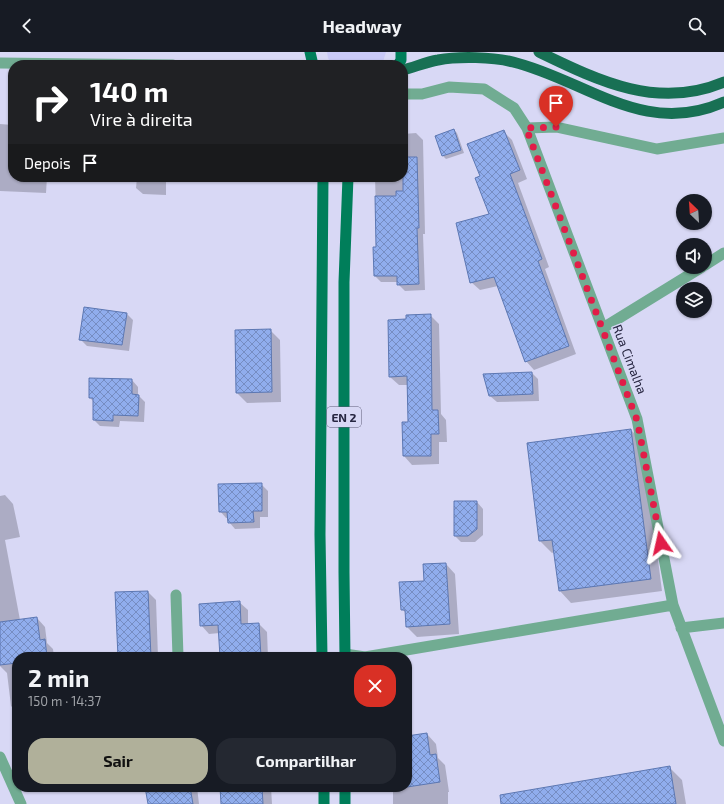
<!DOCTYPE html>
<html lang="pt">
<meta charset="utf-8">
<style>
:root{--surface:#171b24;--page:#242831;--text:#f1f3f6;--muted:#9ea1a6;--accent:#b0b09a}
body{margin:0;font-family:"Exo 2",sans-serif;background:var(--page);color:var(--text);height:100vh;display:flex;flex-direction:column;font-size:15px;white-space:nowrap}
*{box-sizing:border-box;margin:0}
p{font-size:13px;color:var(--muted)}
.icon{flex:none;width:22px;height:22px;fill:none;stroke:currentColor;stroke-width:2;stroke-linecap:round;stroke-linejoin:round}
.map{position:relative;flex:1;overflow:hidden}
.details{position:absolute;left:12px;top:600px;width:400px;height:140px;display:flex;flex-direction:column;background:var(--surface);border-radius:16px;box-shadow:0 1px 3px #0004}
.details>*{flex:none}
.guide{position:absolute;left:8px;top:8px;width:400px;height:122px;border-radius:16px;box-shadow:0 1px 3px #0004;background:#202124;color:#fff;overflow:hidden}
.needle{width:26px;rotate:335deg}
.tools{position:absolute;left:676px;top:142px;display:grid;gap:8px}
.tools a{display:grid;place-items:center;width:36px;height:36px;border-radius:50%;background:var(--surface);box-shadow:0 1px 3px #0004;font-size:20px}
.pin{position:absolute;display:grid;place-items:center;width:34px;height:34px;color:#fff;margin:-41px -17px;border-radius:50% 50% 50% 0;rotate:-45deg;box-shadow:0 0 4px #0007}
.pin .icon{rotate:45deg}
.me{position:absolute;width:44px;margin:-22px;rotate:349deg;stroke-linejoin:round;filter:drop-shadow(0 0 3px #0008)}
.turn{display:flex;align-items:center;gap:14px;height:84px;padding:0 16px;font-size:18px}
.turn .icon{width:52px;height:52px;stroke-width:2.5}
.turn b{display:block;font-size:28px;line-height:34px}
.then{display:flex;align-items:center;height:38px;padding:0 16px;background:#0003;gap:8px;font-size:15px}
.round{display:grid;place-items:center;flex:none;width:42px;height:42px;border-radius:16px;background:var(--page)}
.headline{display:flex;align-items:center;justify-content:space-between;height:68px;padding:0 16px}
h1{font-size:24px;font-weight:700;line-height:30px}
.action{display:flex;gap:8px;margin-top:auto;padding:8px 16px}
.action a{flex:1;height:46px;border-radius:16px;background:var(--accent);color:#111;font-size:16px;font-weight:700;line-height:46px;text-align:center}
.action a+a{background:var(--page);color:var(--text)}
header{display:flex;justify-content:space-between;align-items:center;height:52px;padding:0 16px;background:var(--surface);font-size:18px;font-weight:700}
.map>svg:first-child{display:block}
.green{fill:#c9c9f7}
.shadow{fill:#0003}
.building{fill:url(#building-cross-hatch);stroke:#5c77b2}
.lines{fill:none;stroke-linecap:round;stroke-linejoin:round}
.minor{stroke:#71ac92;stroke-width:11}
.primary{stroke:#007e5a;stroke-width:11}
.trunk{stroke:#187054;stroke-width:11}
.route{stroke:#e11d48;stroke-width:7;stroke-dasharray:0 12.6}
.labels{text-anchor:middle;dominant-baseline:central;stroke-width:3;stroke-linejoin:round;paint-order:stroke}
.shield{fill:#d8d8f5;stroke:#5c5b77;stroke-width:1}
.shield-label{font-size:12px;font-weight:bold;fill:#272641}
.street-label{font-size:13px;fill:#272641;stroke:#d8d8f5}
</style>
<header><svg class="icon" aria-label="back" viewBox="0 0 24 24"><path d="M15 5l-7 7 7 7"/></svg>Headway<svg class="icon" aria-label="search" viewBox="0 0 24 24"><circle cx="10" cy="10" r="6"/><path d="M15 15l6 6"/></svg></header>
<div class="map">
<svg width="724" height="752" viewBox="0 0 724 752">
<defs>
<pattern id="building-cross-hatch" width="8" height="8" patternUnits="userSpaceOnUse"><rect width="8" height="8" fill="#90aded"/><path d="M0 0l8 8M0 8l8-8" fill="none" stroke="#768dc2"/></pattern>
</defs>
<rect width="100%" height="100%" fill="#d8d8f5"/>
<path class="green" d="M327,0H386L382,13H332L328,6Z"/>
<path class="shadow" d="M0,72L13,73V125H47L46,141L0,139Z
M454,78L457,81L464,101L446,107L443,104L436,84Z
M504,80L512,88L527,127L518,131L549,215L545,217L576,302L534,318L526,309L498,234L480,238L471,230L490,163L481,124Z
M416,81L423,88L425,182H423L425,238L405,239L398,232V230H381L375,224L377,196L375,125H403V82Z
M137,125H166V143L143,142L136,136Z
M127,262L133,268L129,299L87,294L80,287Z
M430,263L439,272L441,362L446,368L447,390H439V412L412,413L404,404L409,371V333H399L390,325L407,268Z
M270,278L280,288L281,350L247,351L237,341Z
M532,321L538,327L539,349L497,350L490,344Z
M132,328L138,335V343L145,350L144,370L120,369L119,375L100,374L94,368V350L90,346Z
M631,378L643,390L662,539L571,551L560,539L554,500L552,501L540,489Z
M261,432L268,439V465H260V476L235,477L229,470V466H226L220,459Z
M5,443L13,452L20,485L5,488L20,568L37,566L45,575L47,591L53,597L54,605H17V665L16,659L11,654L7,621L0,614V444Z
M477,450L483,457V483L475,490H461L455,484Z
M446,512L455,522L459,582L417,585L407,575V562L402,557L425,530Z
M148,540L156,548L158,605H119Z
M239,550L248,558V572H259L267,580L268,605H221L220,581L209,582L201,573Z
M427,682L436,692L438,706L445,713L449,740H448V752H393V740L389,735H407V685Z
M669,715L682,728L686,752H506Z
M146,735H197L199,752H149Z
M221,735H271L272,752H222Z"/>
<path class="building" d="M454,77L461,98L442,104L435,84Z
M504,78L520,118L510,122L542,207L538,209L569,294L525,310L494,225L470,231L456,171L489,162L475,126L480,124L467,92Z
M403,105H417L419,176H417L419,232L397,233V224H374L373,195H376L375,144H396V139H403Z
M84,255L127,261L122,293L79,288Z
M431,262L432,358H438L439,382H431V404H403L402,370H408L407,324L389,325L388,268L406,267V263Z
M271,277L272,340L236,341L235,278Z
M532,320L533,342L489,344L483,322Z
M89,326L132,327V342L139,343L138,364L113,363V369L93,368V346H89Z
M631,377L651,527L559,539L552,488L539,489L527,391Z
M262,431V459H253L254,470L228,471L227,460H219L218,432Z
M454,449H477V477L468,484H454Z
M446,511L450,572L406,575L405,558H401L399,530L424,529L423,512Z
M148,539L151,605H118L115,540Z
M240,549L241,572L259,571L261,605H220L218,573L200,574L199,552Z
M37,565L40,588L45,587L47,605H17V611L0,613V570Z
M427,681L430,703L436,702L440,730L407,735V684Z
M670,714L676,752H501L500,743Z
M145,735H190L193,752H148Z
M220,735H262L263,752H221Z"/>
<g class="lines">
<path class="minor" d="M0,11L173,13
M403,42H422L449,35L484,37L514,56L527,76L637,367L673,553L724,689
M527,76L556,75L657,97L724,86
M705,213L724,201
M603,276L702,215
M176,543L178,605
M681,576L724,571
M345,602L365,605L673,553
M0,705L21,752"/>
<path class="primary" d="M310,0L313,13
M398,13L401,8V0
M322,605L320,483L323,125
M345,605L344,520V230L348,125
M324,735V752
M345,752V735"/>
<path class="trunk" d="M539,0C599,29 658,58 724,30
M403,18C415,15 426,10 438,8C459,4 493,5 513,10C586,28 644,86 724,50"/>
</g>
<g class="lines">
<path class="route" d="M556,75L526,76L637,368L661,491"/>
</g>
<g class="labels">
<rect class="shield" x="327" y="355" width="34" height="20" rx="3"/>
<g class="shield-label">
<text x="344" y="365">EN 2</text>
</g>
<g class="street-label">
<text transform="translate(630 307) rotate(69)">Rua Cimalha</text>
</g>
</g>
</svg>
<div class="tools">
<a><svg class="needle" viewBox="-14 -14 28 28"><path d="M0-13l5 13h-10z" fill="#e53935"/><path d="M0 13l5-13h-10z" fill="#9ea1a6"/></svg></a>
<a><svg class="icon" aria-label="sound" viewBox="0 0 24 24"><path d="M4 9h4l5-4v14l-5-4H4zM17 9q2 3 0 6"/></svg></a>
<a><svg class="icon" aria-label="layers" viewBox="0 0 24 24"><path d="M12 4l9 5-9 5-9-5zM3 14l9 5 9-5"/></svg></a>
</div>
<div class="pin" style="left:556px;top:75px;background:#d93025"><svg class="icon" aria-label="arrive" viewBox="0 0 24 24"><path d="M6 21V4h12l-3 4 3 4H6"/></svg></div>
<svg class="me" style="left:661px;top:491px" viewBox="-20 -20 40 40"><path d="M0-17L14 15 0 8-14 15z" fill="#e11d48" stroke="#fff" stroke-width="4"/></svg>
<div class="guide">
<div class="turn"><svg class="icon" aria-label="right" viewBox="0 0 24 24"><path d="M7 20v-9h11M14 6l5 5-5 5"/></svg><div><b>140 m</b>Vire à direita</div></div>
<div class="then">Depois<svg class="icon" aria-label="arrive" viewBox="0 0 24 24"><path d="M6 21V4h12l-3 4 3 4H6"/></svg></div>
</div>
<section class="details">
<div class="headline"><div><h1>2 min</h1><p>150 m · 14:37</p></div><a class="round" style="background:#d93025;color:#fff"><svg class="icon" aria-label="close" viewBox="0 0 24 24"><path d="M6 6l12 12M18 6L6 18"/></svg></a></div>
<div class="action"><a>Sair</a><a>Compartilhar</a></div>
</section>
</div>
